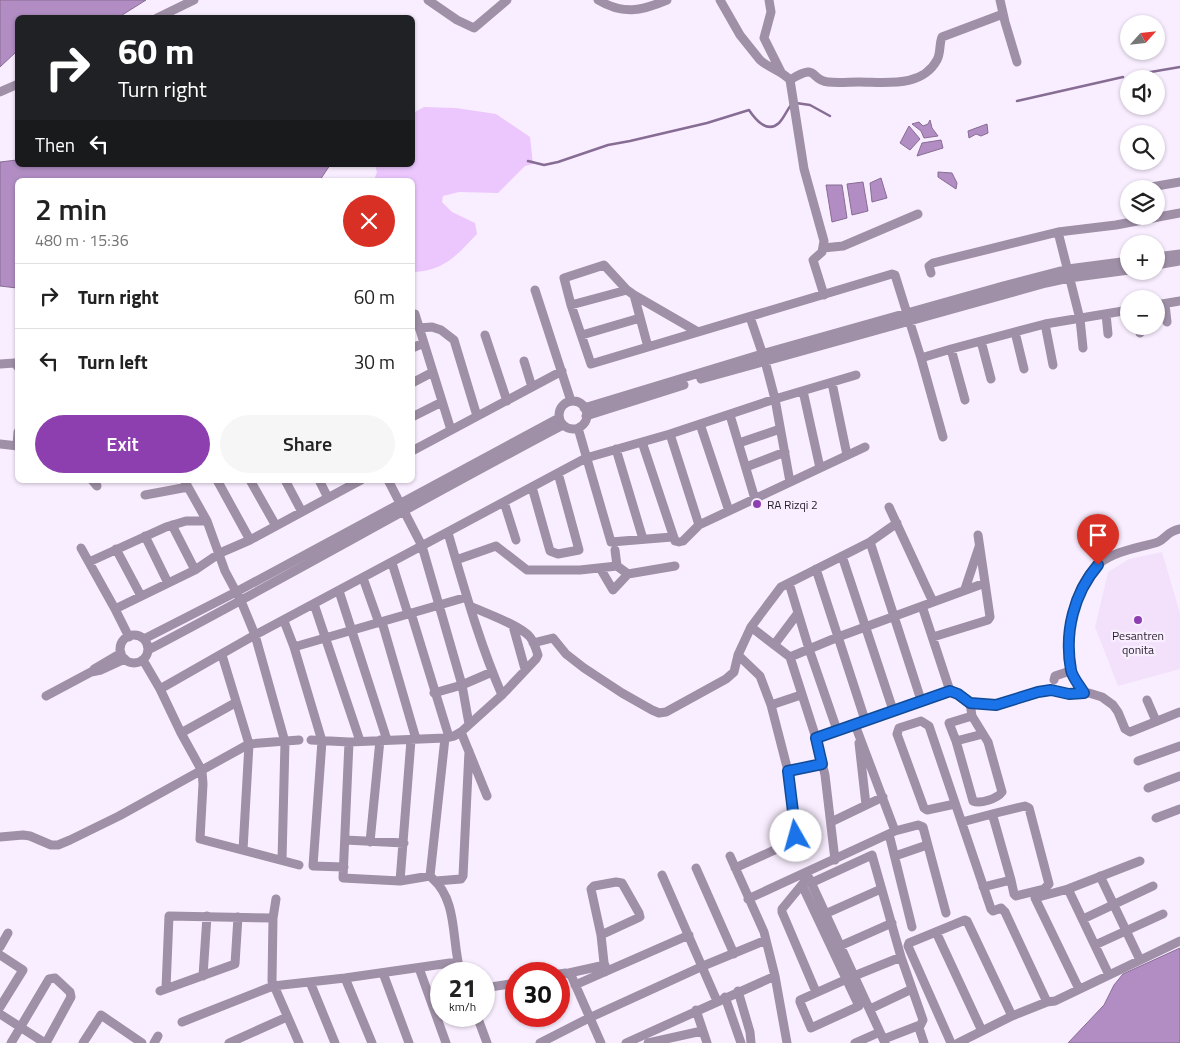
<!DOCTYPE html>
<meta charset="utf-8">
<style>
:root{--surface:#fff;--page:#f6f6f6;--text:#222;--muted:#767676;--line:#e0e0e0;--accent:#8d3faf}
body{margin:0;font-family:"Titillium Web",sans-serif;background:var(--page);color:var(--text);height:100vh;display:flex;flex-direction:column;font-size:19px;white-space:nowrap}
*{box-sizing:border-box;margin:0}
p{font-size:16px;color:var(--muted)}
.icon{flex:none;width:28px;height:28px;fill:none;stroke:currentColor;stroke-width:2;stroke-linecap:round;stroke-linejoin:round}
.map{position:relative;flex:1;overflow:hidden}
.drawer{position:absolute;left:15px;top:178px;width:400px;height:305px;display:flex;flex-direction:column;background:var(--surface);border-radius:8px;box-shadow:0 1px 4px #0004}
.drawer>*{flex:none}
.banner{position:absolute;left:15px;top:15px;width:400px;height:152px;border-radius:8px;box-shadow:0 1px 4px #0004;background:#202124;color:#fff;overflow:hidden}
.needle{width:32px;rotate:63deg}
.fabs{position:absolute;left:1120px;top:15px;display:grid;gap:10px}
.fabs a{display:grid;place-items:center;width:45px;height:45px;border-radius:50%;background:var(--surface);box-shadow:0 1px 4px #0004;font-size:25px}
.speed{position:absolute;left:430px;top:962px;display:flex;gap:10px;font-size:25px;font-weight:700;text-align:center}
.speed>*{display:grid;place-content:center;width:65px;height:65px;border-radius:50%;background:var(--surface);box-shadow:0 1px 4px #0004;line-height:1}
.speed small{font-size:12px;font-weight:400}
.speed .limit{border:8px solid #d22;background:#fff;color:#111}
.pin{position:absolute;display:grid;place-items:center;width:42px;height:42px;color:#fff;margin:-51px -21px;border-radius:50% 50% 50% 0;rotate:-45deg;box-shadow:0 0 5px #0007}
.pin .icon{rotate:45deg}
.me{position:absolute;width:55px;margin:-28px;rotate:353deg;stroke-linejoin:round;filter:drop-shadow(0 0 4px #0008)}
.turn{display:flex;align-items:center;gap:18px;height:105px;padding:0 20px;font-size:22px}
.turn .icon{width:65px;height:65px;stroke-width:2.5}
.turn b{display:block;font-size:35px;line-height:42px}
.then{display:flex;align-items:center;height:48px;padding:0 20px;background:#0003;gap:10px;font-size:19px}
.round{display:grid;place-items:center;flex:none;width:52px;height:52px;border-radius:26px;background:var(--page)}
.headline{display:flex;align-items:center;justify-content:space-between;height:85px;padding:0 20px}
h1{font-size:30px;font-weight:600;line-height:38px}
.action{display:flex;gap:10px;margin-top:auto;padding:10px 20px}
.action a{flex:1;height:58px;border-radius:30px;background:var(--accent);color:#fff;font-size:20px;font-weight:600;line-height:58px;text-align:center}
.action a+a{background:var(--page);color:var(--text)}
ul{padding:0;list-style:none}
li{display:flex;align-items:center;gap:15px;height:65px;padding:0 20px;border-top:1px solid var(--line)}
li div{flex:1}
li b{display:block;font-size:19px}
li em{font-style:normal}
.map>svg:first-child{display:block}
.built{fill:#f3e1fc}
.green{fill:#ebc7fe}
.water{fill:#b18dc3;stroke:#876c94}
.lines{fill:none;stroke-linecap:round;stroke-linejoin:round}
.stream{stroke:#876c94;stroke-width:2.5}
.minor{stroke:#9f8fa7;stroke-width:9}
.route-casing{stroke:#114b97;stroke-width:12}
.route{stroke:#1a73e8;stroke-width:9}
.poi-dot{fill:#8d3faf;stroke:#f9eeff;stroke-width:2}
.labels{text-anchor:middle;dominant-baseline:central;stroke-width:4.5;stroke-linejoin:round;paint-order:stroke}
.poi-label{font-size:12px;fill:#251f28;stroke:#f9eeff;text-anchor:start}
</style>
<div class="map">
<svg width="1180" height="1043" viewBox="0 0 1180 1043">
<rect width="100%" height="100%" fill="#f9eeff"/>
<path class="built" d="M1162,552L1180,613V669L1118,686L1095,627L1108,572L1129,559Z"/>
<path class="green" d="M424,107L456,108L496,114L530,137L533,164L525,166L498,193L459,192L443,196L442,202L452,212L475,223L477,234C457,255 444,271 413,272L412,180H374L377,172L375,165H412L413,113Z"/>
<path class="water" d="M0,0H146L119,17L18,18L17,51L0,67Z
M930,120L932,128L938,136L924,138L921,131L912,124L919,122L923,126L928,124Z
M987,124L988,133L981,136L976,134L969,138L968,131Z
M909,126L920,139L910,150L900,143Z
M941,140L943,148L917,156L922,143Z
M17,160L18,165H330L320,180H18L17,288L0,286V162Z
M938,172L952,173L957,183L956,189L938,177Z
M881,178L887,198L872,202L870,183Z
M863,182L868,211L852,215L847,184Z
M826,185H842L847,218L832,222Z
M1180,948V1043H1068L1104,1005L1114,985L1123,974Z"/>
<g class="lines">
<path class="stream" d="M1139,74L1180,67
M1017,101L1123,77
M796,103L810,105L830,116
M528,161L544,165L558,162L608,145L630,141L707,123L749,110C755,119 767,134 779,123C784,118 787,110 791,105"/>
<path class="minor" d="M428,0L457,20L474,28L507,0
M598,0C623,15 641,11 667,0
M720,0L740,35L760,60C769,68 782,71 790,80L804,169L824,241L822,252L813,260L824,295
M769,0L771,12L764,38L781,72
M1000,0L1005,22L1017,62
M157,18L194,0
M790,80C819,62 809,80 828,82C838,83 849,82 859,82C886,82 922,88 937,60C941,53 939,44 942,37L1003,14
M0,92L18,84
M1140,189L1180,182
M1058,232L1080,319L1083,348
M823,248L843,246L918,214
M1156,257L1180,254
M1156,265L1180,261
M931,273L929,266L933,263L1058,232L1116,225L1180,213
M535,290L571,401
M634,295L648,347
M1165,304L1167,322
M571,305L627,290
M1156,305L1180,301
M415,314L451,430
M1106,314L1108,334
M750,317L765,361L775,399L790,482
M1045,324L1053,365
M1139,326L1140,333
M419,328L432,327L441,330L454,340L477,416
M698,332L634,295L627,290L604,265L564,278L571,305L591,364L892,274L895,275L921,358L943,437
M1015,332L1024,369
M485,335L507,401
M582,335L640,318
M981,341L991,379
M412,348L424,343
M951,349L965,400
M921,358L951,349L1045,324L1129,310
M524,361L532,387
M0,364L15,363L18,367
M701,379L1046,283L1069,278L1129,270
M412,383L433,372
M832,383L847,455
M803,391L820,468
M559 415a14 14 0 1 1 28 0a14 14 0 1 1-28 0Z
M584,408L762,354L1003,286L1068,269L1129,261
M730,415L755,499
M586,416L684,385
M412,417L442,402
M700,424L729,511
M578,428L611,542L672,537
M670,434L699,525L865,447
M642,442L675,541L679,542L683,541L699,525
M739,443L780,429
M0,444L18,446
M17,446L18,432
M616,449L643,539
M412,451L562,371
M746,467L785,452
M92,480L97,486
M184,480L207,521L225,571L241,601L255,635L285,742L282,860
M217,480L250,540
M250,480L276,526
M285,480L302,512
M319,480L328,498
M388,480L422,546L462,685L434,693
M532,487L550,551L558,554L579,550L558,473
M145,495L188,487
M504,502L516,540
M889,507L933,602
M172,525L195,570
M448,533C464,587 479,642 502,695
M145,536L168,583
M870,542L921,700
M81,548L115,609
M116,549L141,596
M615,550L617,566
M842,556L893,710
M456,560L496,546L527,570H580L617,566L628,574L675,566
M89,562L166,527L186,521H207
M392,563L408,614
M600,568L613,590L628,574
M816,569L865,720
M363,578L379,623
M789,583L809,649L837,730
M965,589L979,547
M339,591L387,740
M314,604L360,741
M922,606L950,691L957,694L970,703L996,705L1038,692L1051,690L1069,694L1089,693L1102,697L1113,705L1118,712L1125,729L1130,732L1180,712
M411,613L449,737
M284,621L294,647L322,741L313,866L344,867
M382,622L416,739
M513,626L525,669
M751,627L790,657L838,637L985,583
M120 649a14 14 0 1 1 28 0a14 14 0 1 1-28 0Z
M129,637L115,609L195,570L220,553L250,540L361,480
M933,637L988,620L990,617L978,535
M144,639L236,592L559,418
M533,643L553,638L566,654L584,668L622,693L652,710L659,713L666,712L726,679L734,672L738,655L751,627L781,587L870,542L897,523
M774,645L798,613
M294,647L467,597
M148,650C287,577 424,498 563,425
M222,655L249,744L243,850
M790,657L816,738L825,775L835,860
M143,660L160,689L181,733L202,771L203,784L200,839L299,865
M94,669L121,653
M1054,680L1055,676L1070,671
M160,689L255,635L586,458L670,434L775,399L856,375
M1084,693C1080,686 1072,677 1071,670C1064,638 1073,584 1100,563C1117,550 1139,548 1158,542C1167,538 1166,532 1180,529
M46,696L91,672L101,670L125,659
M1147,700L1156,721
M970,703L972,716L988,742L1002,792C997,799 980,804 973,801L956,741L949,723L972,716
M771,705L801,695
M469,724L462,685L492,672
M857,730L895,831
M461,732L487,796
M181,733L235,703
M816,738L950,691
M311,740L349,742L445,738L454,736L461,732L502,695L536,659L538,655C536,649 534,642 530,637C520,625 485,613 470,606
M956,741L983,734
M349,742L343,878L400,881L430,876L445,738
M859,743L866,805
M1138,761L1180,746
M788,771L822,764
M1148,788L1180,776
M955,804L927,810L924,808L897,734L899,728L921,721L929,726L991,909L993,911L1001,908L1005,912L1047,1002
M992,814L1025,806L1029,808L1049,884L1044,889L1016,896L1014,894L1011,880
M1156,818L1180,809
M831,822L883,797
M962,822L992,814L994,820L1011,880L983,887
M889,834L912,927
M0,837L23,835L30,836L51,845H58L70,840L119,816L249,744L299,740
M345,840L404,843
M370,842L380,740
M730,856L764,932L775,976L787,1043
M895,856L927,845
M696,868L734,954
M735,868L792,842L796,839V836L788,771L771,705L760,676L738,655
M662,875L717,1001
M1100,876L1140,960
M432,878C459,901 451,944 461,974
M809,878L885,1043
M400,881L411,740
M436,881L461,879L463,876L469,751
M805,881L782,909V912L816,992
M811,883L872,855L901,957L923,1020L919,1028L924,1043
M802,885L859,1006L811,1028L800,1002V1000L847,979
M1068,889L1109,975
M276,899L273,918L272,981L299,1043
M748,899L895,831L918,825L923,827L946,913
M825,914L881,889
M1083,919L1153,886
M936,932L982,1031
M601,935L640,917L639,913L622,883L616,882L594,886L591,889L601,935L605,972
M1095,945L1163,914
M840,946L892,923
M0,947L8,933
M0,955L23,970L0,1007
M419,968L446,1043
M383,973L409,1043
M569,973L605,965
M559,974L566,973L571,975L601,1043
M203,976L207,916
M854,976L901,957
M345,978L372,1043
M310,982L335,1043
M575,985L689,935
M166,988L169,916L273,918
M484,988L516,983
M1079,989L1035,898L1068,889L1140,861
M160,991L235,964L238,917
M738,991L750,1032L751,1043
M725,997L741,1043
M870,1009L912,989
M696,1010L707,1043
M0,1014L45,1043
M477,1016L487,1043
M182,1022L273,986L345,978L457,962
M884,1039L920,1025
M11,1043L49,979L55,978L70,992L71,997L46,1043
M83,1043L101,1015L142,1043
M154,1043L158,1036
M229,1043L287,1017
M540,1043L589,1018L703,966L766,940
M626,1043L775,976
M648,1043L702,1031
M855,1043L880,1032
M951,1043L908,946L909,943L965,920L967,921L1012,1016
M958,1043L1012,1016L1047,1002L1055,1001L1180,941"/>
</g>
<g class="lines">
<defs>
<path id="route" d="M796,836L788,771L822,764L816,738L950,691L958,694L970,703L996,705L1038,692L1051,690L1069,694L1084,693C1080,686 1072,677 1071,670C1064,632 1074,593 1098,565"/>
</defs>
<use href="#route" class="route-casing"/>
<use href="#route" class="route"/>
</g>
<g class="poi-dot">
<circle cx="757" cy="504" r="5"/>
<circle cx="1138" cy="620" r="5"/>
</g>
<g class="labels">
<g class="poi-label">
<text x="767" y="504">RA Rizqi 2</text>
<text x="1138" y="635" text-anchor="middle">Pesantren<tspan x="1138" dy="14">qonita</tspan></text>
</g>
</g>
</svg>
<div class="fabs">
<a><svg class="needle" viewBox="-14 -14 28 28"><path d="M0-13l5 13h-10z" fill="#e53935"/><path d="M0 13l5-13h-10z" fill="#767676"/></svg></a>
<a><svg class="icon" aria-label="sound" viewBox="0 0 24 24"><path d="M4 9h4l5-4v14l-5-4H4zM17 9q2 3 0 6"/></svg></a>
<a><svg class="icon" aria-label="search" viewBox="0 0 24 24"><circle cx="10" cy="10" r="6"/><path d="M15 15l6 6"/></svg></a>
<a><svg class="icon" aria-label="layers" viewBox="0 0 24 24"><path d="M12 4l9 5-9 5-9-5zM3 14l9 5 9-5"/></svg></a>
<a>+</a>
<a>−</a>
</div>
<div class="speed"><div>21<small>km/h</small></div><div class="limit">30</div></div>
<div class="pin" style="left:1098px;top:565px;background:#d93025"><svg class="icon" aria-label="arrive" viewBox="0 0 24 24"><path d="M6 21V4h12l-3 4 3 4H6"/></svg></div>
<svg class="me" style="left:796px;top:836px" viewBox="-20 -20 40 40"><circle r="19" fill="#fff"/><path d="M0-13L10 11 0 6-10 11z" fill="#1a73e8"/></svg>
<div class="banner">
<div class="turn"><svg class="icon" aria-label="right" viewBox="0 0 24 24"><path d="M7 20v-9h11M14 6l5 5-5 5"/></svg><div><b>60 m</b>Turn right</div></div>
<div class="then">Then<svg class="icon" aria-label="left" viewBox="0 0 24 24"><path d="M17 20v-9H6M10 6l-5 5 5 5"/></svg></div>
</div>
<section class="drawer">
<div class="headline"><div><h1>2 min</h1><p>480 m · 15:36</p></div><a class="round" style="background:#d93025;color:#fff"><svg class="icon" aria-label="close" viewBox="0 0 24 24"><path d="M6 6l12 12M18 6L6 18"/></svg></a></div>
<ul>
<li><svg class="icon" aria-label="right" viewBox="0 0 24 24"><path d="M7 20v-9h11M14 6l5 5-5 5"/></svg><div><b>Turn right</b></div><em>60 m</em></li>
<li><svg class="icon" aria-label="left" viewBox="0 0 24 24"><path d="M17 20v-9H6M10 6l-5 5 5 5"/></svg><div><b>Turn left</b></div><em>30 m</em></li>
</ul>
<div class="action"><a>Exit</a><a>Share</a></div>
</section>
</div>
